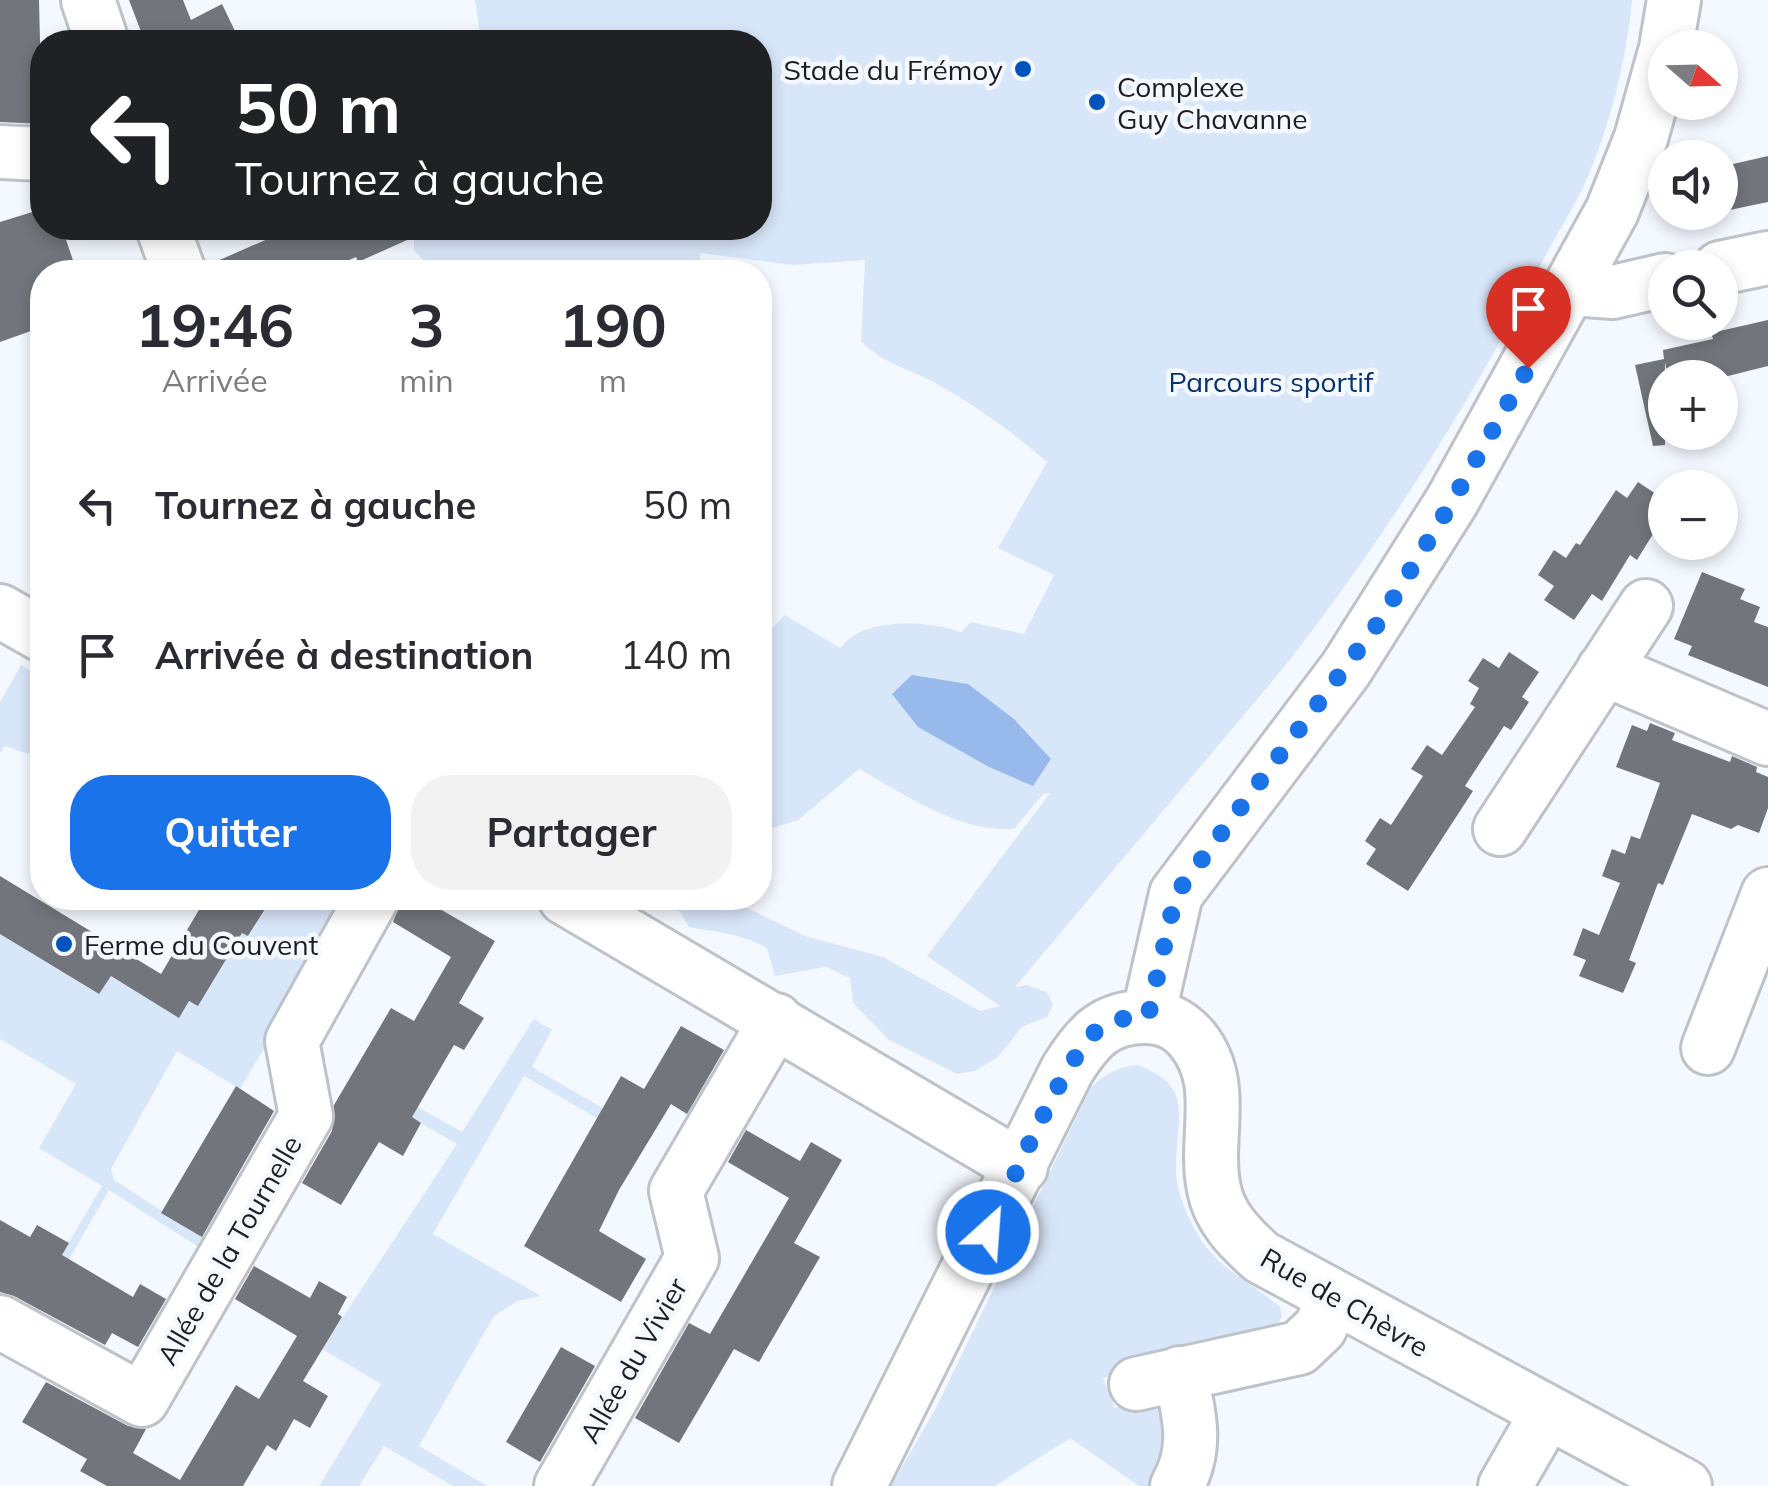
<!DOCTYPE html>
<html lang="fr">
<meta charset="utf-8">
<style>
:root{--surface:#fff;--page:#f2f2f3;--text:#2b2b33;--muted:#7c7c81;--accent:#1a73e8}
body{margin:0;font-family:Mulish,sans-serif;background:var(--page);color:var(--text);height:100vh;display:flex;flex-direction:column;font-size:38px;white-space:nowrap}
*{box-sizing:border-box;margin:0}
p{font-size:32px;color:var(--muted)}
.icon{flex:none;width:55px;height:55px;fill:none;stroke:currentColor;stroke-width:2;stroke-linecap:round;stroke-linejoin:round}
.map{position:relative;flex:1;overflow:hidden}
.drawer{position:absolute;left:30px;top:260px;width:742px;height:650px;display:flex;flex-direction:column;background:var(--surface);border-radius:40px;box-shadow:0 5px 15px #0003}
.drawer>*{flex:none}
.guide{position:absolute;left:30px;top:30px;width:742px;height:210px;border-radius:40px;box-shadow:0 5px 15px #0003;background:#202124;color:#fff;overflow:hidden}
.needle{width:65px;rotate:110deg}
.buttons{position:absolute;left:1648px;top:30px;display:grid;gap:20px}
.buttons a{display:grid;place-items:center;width:90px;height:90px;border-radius:50%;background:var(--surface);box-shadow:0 5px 15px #0003;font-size:50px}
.pin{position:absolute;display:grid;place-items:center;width:85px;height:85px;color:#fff;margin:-102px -42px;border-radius:50% 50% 50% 0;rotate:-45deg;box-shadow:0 0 10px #0007}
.pin .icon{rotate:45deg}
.me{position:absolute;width:110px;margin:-55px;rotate:26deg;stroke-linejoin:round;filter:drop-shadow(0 0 8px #0008)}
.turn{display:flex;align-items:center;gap:35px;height:210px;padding:0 40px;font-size:45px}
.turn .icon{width:130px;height:130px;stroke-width:2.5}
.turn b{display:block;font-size:70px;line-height:85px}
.eta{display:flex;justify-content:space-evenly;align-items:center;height:170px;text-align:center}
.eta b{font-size:60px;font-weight:700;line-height:70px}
.primary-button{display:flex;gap:20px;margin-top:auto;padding:20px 40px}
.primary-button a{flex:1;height:115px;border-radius:40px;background:var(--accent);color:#fff;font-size:40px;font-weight:700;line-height:115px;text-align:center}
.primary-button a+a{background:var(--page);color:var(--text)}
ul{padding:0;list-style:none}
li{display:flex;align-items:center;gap:30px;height:150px;padding:0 40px}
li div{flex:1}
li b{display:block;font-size:38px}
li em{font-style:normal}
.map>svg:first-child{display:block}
.green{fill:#d8e6fa}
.water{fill:#97b9ec}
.building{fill:#72767c}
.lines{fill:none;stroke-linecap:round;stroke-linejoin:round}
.minor-casing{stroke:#bec3c9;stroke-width:58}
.minor{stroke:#fff;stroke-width:52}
.route{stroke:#1a73e8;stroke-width:18;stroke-dasharray:0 32.4}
.poi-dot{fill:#0053bd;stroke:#f4f8ff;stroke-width:4}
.labels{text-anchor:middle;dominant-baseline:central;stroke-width:9;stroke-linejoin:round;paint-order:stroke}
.poi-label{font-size:28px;fill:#1d1e21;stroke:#f4f8ff;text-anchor:start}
.park-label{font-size:28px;fill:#0a336e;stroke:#f4f8ff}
.street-label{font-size:28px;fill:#1d1e21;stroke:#f4f8ff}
</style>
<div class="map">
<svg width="1768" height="1486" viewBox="0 0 1768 1486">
<rect width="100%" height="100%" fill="#f4f8ff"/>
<path class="green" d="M475,0H1632C1627,58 1609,130 1585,183C1571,213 1553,240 1538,270C1467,409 1381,543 1285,666L1015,987L1027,985L1047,992L1053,1005L1047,1017L1022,1027L998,1057L975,1071L957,1074L889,1040L853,1003L850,978L826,967L775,976L767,948C743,934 716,932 689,927L681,913L658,898H726L805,936L883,957L980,1011L1000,1006L927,956L1050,793L1043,794L1014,829C957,832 908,796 859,769L798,820L760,832V640L785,615L840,648C845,643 851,636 858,633C886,619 933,622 961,632L971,622L1024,634L1054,575L998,548L1047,462C1013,432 976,406 937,384C912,370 880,362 861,341L865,260L794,265L700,253V272H435L414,250V228H760V42H481Z
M21,665L42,677V731L29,754L5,746L0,753V702Z
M272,898H354L240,1089L177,1051L111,1169L114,1180L209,1241L203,1250L109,1190L34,1320L26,1316L102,1186L39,1148L76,1084L0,1039V934L98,994L111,976L179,1017L189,1001L199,1005L242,933L249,936Z
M534,1019L552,1030L532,1067L650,1136L645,1146L524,1076L433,1234L541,1296L518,1301L494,1316L419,1446L487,1486H453L384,1446L359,1486H319L381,1384L322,1349L457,1144L348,1081L354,1071L462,1132Z
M1137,1065C1197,1086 1175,1120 1176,1169C1176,1191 1187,1216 1198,1235C1219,1270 1251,1282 1280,1307L1282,1316L1275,1332L1190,1352L1103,1378L1115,1408L1141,1401L1170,1418L1165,1486H1139L1070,1438L995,1486H891L936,1408L1091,1087C1105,1074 1118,1067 1137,1065Z"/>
<path class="water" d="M912,675L968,684L1014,719L1051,759L1033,786L989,767L918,727L892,694Z"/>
<path class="building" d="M0,0H39L42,124L0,122Z
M129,0H183L191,20L222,4L235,31L207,42H145Z
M1768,156V202L1720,212V167Z
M42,209V228H62L77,272H42V327L0,342V222Z
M293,228H434L358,262L356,257L322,272H208V265Z
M1768,320V366L1720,378H1668L1665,362V445L1653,446L1635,365L1664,359L1663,350L1713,339L1711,333Z
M1638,482L1665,500V542L1653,534L1637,560L1630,555L1602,601L1592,594L1574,620L1544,600L1554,586L1538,575L1554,550L1566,558L1576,543L1580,545L1616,490L1627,498Z
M1702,572L1745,589L1740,599L1760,607L1754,622L1768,627V687L1688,655L1692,646L1674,639Z
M1509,652L1539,672L1522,697L1529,702L1511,730L1504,726L1465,786L1473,791L1408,891L1366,864L1376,849L1365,841L1380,818L1391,825L1423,776L1411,769L1427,745L1442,755L1475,707L1470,704L1479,688L1468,681L1483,658L1499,668Z
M1650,723L1675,733L1672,740L1730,762L1732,756L1757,767L1756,772L1768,777V808L1759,833L1738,825L1731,829L1692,814L1663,885L1658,883L1629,960L1636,963L1623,993L1579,976L1586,960L1573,955L1583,928L1599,935L1620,883L1602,876L1612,849L1625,854L1631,836L1640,839L1660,783L1616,767L1632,725L1647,731Z
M0,876L161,974L206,898H272L248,936L242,933L198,1006L189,1001L179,1018L111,976L99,994L0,934Z
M402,898H421L495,941L459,1003L484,1018L464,1050L454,1045L412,1117L421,1123L403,1156L379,1142L341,1205L302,1183L332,1131L334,1105L391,1008L414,1021L451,957L393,922Z
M681,1026L724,1050L687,1114L671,1104L619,1190L599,1231L646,1259L621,1302L524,1246L621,1076L644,1089Z
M236,1086L274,1111L202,1237L161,1213Z
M746,1130L800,1161L811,1142L842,1160L794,1243L820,1257L759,1362L734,1349L679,1443L635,1418L689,1323L710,1334L789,1198L728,1162Z
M0,1220L30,1237L37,1225L69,1243L62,1255L133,1297L140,1284L166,1299L138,1347L112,1333L105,1345L14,1296L0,1292Z
M254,1266L310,1298L319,1281L347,1297L338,1314L342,1317L303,1381L328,1396L310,1428L294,1419L276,1451L267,1445L243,1486H107L80,1471L87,1459L22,1422L46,1382L128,1426L146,1429L133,1453L180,1480L236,1385L259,1399L297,1336L235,1299Z
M561,1347L595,1366L540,1462L506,1442Z"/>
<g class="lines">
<defs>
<path id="minor" d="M88,0L102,42
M1666,48L1674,0
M0,152L42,154
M163,228L179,272
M1720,268L1768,258
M1572,289L1613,292L1665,280
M0,611L42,635
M1604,669L1768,739
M1500,829L1646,606
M565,898L1021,1167
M1148,1017L1176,894L1346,669L1452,501L1612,211L1641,138L1665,52
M1708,1048L1768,894
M0,1322L142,1400L306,1116L292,1041L372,898
M1136,1384L1299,1348L1320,1328L1335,1298
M561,1486L692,1258L676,1191L776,1020
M859,1486L1067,1070C1087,1038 1104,1017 1145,1017C1165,1017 1179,1024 1192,1039C1229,1084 1203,1137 1214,1189C1219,1217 1240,1238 1261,1257L1685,1486
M1177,1486C1199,1448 1189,1414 1180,1373
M1505,1486L1547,1413"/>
</defs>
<use href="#minor" class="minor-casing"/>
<use href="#minor" class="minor"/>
</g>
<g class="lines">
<path class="route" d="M988,1232C1011,1187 1066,1051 1102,1026C1116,1017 1132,1018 1148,1017L1176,894L1379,622L1452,502L1528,368"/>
</g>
<g class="poi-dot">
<circle cx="1023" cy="69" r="10"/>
<circle cx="1097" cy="102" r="10"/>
<circle cx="64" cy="944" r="10"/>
</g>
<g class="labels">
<g class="poi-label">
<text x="1003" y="69" text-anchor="end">Stade du Frémoy</text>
<text x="1117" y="86">Complexe<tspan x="1117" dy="32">Guy Chavanne</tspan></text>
<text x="84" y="944">Ferme du Couvent</text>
</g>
<g class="park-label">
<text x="1271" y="381">Parcours sportif</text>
</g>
<g class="street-label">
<text transform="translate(229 1250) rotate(-60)">Allée de la Tournelle</text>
<text transform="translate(1345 1302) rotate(30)">Rue de Chèvre</text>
<text transform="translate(633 1360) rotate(-60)">Allée du Vivier</text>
</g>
</g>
</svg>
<div class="buttons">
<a><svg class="needle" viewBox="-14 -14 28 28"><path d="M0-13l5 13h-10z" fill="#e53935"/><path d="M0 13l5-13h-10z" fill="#7c7c81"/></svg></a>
<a><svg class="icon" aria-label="sound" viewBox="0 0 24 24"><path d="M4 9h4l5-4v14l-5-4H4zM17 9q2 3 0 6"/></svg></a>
<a><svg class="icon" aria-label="search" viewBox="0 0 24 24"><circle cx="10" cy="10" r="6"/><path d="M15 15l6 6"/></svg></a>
<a>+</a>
<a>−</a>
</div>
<div class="pin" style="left:1528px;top:368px;background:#d93025"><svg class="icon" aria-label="arrive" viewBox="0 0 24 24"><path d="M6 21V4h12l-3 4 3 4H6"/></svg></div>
<svg class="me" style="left:988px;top:1232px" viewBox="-20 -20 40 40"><circle r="17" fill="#1a73e8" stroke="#fff" stroke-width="3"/><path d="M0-11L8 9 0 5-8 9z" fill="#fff"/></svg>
<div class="guide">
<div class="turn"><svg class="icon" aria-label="left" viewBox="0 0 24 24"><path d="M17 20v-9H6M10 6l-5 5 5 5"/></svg><div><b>50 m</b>Tournez à gauche</div></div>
</div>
<section class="drawer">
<div class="eta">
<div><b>19:46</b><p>Arrivée</p></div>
<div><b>3</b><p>min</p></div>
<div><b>190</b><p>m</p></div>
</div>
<ul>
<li><svg class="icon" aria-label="left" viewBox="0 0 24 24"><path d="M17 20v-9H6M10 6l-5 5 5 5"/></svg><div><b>Tournez à gauche</b></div><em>50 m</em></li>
<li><svg class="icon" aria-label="arrive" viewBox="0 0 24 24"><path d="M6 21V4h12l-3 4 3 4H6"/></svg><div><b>Arrivée à destination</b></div><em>140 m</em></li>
</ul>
<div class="primary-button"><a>Quitter</a><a>Partager</a></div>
</section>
</div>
